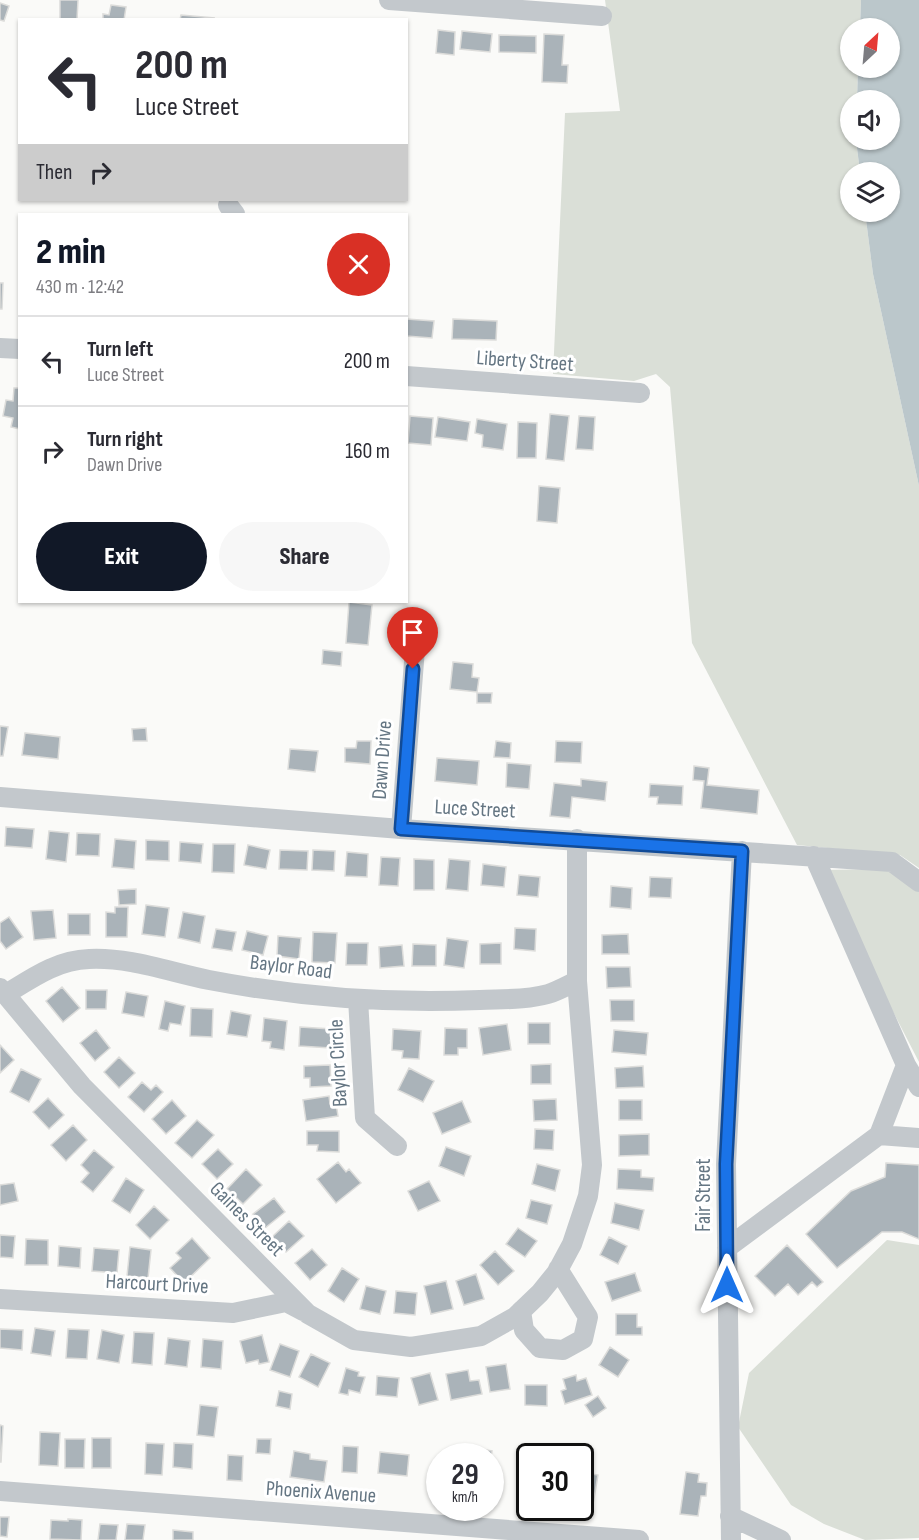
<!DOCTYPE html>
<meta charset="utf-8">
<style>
:root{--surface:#fff;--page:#f7f7f7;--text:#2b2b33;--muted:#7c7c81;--line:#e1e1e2;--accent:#111827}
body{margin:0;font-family:"Sofia Sans Condensed",sans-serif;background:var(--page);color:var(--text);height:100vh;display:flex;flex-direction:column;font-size:22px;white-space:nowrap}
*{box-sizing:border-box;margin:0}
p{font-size:20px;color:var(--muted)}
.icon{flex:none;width:33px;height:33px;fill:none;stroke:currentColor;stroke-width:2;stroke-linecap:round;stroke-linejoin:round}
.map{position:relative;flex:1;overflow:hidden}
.panel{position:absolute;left:18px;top:213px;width:390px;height:390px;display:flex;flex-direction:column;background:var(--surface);border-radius:0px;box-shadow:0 2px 4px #0004}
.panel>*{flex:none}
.banner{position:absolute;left:18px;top:18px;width:390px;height:183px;border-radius:0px;box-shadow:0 2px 4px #0004;background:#fff;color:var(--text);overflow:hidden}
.needle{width:39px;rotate:26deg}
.controls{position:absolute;left:840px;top:18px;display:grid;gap:12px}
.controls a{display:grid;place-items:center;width:60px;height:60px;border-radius:50%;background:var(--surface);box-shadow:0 2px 4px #0004;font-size:30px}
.speed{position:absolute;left:426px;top:1443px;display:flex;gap:12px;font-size:30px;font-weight:700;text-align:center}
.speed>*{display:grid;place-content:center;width:78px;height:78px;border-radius:50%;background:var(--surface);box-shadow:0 2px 4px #0004;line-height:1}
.speed small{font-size:15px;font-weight:400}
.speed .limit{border:3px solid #111;border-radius:9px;background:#fff;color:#111}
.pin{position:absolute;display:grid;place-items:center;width:51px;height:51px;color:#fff;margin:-62px -26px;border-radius:50% 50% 50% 0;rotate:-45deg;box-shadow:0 0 6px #0007}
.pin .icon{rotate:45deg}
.me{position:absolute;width:66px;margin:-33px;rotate:0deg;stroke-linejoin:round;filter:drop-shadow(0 0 4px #0008)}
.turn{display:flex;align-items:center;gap:21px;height:126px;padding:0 18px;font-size:27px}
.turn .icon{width:78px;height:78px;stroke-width:2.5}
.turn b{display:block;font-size:42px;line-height:51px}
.then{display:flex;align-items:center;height:57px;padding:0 18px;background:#0003;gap:12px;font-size:22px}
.round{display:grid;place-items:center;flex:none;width:63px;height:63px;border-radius:32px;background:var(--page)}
.headline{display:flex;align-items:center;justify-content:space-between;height:102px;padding:0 18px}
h1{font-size:36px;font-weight:800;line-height:45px;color:var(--accent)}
.button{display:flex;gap:12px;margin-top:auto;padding:12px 18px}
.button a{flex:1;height:69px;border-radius:36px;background:var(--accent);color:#fff;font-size:24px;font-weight:800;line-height:69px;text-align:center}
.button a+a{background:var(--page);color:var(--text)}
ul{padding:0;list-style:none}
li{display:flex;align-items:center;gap:18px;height:90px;padding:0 18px;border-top:2px solid var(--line)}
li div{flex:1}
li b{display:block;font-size:22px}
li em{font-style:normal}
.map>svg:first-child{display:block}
.green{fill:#dadfd7}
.water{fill:#bbc7cb}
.building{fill:#aab3b9;stroke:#dcdcda;stroke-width:1.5}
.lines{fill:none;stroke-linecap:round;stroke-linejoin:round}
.minor{stroke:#c3c8cc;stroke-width:20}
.route-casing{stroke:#114b97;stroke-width:15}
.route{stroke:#1a73e8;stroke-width:10}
.labels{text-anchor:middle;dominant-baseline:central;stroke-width:6;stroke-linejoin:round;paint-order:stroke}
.street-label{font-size:21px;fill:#657683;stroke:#fff}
</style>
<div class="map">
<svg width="919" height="1540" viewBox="0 0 919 1540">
<rect width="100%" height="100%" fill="#fafaf8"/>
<path class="green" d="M605,0H861L860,28H850V68H858L857,100H850V140H856L860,172H850V212H865L873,274L919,486V868L900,855L797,845L692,643L670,387L656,374L634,381L553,374L565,113L620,111Z
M881,869L902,875L919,892V1062L820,870Z
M887,1240L919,1245V1538L865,1540L824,1524L791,1505L738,1427L749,1373Z"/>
<path class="water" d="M861,0H919V486L873,274L865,212H890V172H860L856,140H890V100H857L858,68H890V28H860Z"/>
<path class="building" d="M60,0H78L77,20H60Z
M0,3L9,6L4,21L0,20Z
M111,5L126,7L124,20H103V14L109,15Z
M181,15L214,18L213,20H180Z
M438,30L455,32L454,55L436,53Z
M462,31L492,34L490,52L460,49Z
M544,34L564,35L562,65H568L567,83L542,82Z
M499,35L536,36V53L499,52Z
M0,283H3L2,309H0Z
M406,319L434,321L432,338L406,336Z
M453,319L497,321L496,340L452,339Z
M14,388H20V429L11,427L13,418L3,416L6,400L13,401Z
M550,414L569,416L564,461L546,459Z
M410,416L433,418L431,445L408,443Z
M579,416L595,417L593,450L576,449Z
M438,417L470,422L467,441L435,437Z
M477,419L507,424L503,450L482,447L483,435L475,433Z
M518,422L537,423L536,458H517Z
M539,486L560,488L557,523L537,521Z
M349,602L372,605L368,645L346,643Z
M323,650L342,652L341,666L322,664Z
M453,662L473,664L472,677L479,678L477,692L450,689Z
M477,693H492L491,703H477Z
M0,726L8,727L3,756H0Z
M146,728L147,741H133L132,729Z
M25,733L60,737L58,759L22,755Z
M380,738L388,741L383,755L374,752Z
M357,741H371L370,764L345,762V748H356Z
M496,741L511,743L510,758L494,757Z
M556,741L582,742L581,763L555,762Z
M290,749L318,751L315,772L288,769Z
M437,758L479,761L477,785L435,781Z
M507,763L531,765L529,789L506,787Z
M694,766L709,768L707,785L759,790L757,814L701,808L704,781L693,780Z
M581,779L607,782L605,801L572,797L570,818L550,816L554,783L581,786Z
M650,784L683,786L682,805L657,804L658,797H649Z
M6,827L34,829L32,848L5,846Z
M49,831L69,833L66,862L46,859Z
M77,833L100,834L99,856L76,855Z
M115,839L136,841L134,869L112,867Z
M146,840L169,841V861L146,860Z
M180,842L203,844L201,863L179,861Z
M213,844H235L234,873L212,872Z
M248,845L270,850L266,869L244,865Z
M280,850L308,851L307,870L279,869Z
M313,850L335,851L334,871L312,870Z
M347,852L368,854L367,877L345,876Z
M381,857L400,858L398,886L379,885Z
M414,859L434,860V890H414Z
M449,859L470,861L468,891L446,889Z
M483,864L506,867L504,887L481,885Z
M519,875L540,877L538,897L517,895Z
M650,877L672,878L671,898L649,897Z
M611,886L632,888L631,909L610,907Z
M136,889V904L119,905L118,890Z
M146,905L169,908L165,937L142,934Z
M115,907H128L127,937H106V912L115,913Z
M53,910L56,938L34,940L31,911Z
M183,912L205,916L200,943L178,938Z
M68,914H90V935H68Z
M9,917L23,937L6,949L0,941V923Z
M515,928L536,929L535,951L514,949Z
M216,929L236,932L232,951L212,948Z
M247,931L268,936L263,955L242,950Z
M313,932L337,933L335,963L312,962Z
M628,934L629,954H602V935Z
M278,936L301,938L299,959L277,956Z
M447,938L468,941L464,968L444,965Z
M347,943H368L367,965H346Z
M501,943V964H480V944Z
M413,944L436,945V966H412Z
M402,945L404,966L380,968L379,947Z
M606,967H630L631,987L607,988Z
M62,987L80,1008L63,1022L46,1001Z
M86,990H107L106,1009H86Z
M126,992L148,996L144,1017L122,1013Z
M610,1000H634V1021H611Z
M165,1001L185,1006L181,1025L170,1023L168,1031L159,1029Z
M191,1008L213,1009L212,1037L190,1036Z
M231,1011L251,1015L247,1037L227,1034Z
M264,1018L287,1021L284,1050L270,1048L271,1042L262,1041Z
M528,1023H550V1044H528Z
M507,1024L511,1050L483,1055L479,1028Z
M300,1027L332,1029L331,1048L299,1046Z
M445,1028L467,1029V1048H458V1055H444Z
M393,1029L421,1031L419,1059L402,1058L403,1051L392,1050Z
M96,1030L110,1048L95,1061L80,1043Z
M614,1030L648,1033L646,1055L612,1052Z
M0,1045L14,1060L0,1073Z
M119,1057L135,1073L119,1088L104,1072Z
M551,1064V1084H531V1065Z
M330,1065L331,1086L310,1087V1078H304V1066Z
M643,1066L644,1087L616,1088L615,1068Z
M409,1068L434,1081L423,1102L398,1090Z
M21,1069L41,1079L29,1102L10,1092Z
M142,1082L151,1090L156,1085L163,1092L144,1112L128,1097Z
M329,1096L330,1104L336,1103L338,1116L306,1121L303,1100Z
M48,1098L64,1115L49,1129L33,1112Z
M556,1099L557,1120L534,1121L533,1100Z
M172,1100L186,1116L166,1134L152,1119Z
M619,1100H642V1120H619Z
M462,1101L471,1122L442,1134L433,1113Z
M197,1120L214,1135L192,1158L175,1143Z
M73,1125L87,1140L66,1161L51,1145Z
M535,1129L554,1130L553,1150L534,1149Z
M307,1131H339V1152L317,1151L318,1145H307Z
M649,1134V1155L619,1156V1135Z
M446,1147L471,1156L464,1176L439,1166Z
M218,1149L233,1164L217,1179L202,1164Z
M94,1150L114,1167L93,1192L81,1182L89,1173L81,1165Z
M338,1162L346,1172L349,1169L361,1183L336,1203L317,1179Z
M886,1163L919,1165V1239L902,1232H882L837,1268L806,1234L851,1191L885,1177Z
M537,1164L560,1170L555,1191L532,1184Z
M246,1169L262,1185L243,1204L227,1189Z
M618,1169L641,1170V1177L654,1178L653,1191L617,1189Z
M126,1178L144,1190L130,1213L112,1201Z
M429,1181L440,1201L418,1211L408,1191Z
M14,1183L18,1201L0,1205V1185Z
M274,1198L285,1212L265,1228L253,1214Z
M531,1200L552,1205L547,1224L526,1218Z
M615,1203L644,1210L639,1230L611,1223Z
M154,1206L169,1220L150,1239L136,1225Z
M289,1221L304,1236L286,1252L272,1237Z
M518,1228L537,1241L525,1257L506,1244Z
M0,1235L15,1236L13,1258L0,1257Z
M609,1237L627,1246L618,1264L600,1255Z
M192,1238L210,1258L184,1283L170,1268L181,1258L176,1253Z
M26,1239L48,1240V1265H25Z
M787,1245L823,1282L817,1287L812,1282L798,1295L788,1284L775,1296L755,1276Z
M59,1246L81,1248L80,1268L58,1266Z
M130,1247L151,1250L148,1278L127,1276Z
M94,1248L119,1250L117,1273L92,1271Z
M312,1249L327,1265L310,1280L295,1263Z
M495,1251L514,1271L498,1285L480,1265Z
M342,1268L359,1279L344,1302L328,1291Z
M635,1273L641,1291L612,1301L605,1282Z
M476,1274L484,1299L464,1305L456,1281Z
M446,1281L453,1309L431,1314L424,1286Z
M366,1286L386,1291L380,1314L360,1309Z
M396,1291L417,1293L415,1315L394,1313Z
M616,1314H637V1327H642V1335H616Z
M35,1328L55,1331L51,1356L31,1353Z
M0,1329L23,1330L22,1350L0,1348Z
M68,1329L89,1330L87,1359L66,1358Z
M102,1330L124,1335L119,1363L97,1359Z
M134,1332L154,1333L152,1365L132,1363Z
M262,1335L269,1362L259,1364L258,1360L246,1363L240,1341Z
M168,1338L190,1341L187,1367L165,1364Z
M203,1339L223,1341L221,1369L201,1367Z
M280,1344L299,1351L290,1377L270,1370Z
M610,1347L629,1360L618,1377L599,1365Z
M311,1354L330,1363L318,1387L299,1377Z
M506,1364L510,1389L490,1392L486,1367Z
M346,1368L359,1372L358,1376L365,1377L360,1393L349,1390L348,1395L339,1393Z
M468,1370L470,1381L479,1380L482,1394L451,1400L446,1374Z
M430,1373L438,1400L419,1405L411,1378Z
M576,1375L577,1381L586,1378L592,1395L565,1404L561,1391L566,1389L563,1379Z
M377,1376L399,1378L397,1397L376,1395Z
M525,1385H547V1406L525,1405Z
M279,1391L292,1394L290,1409L276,1406Z
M598,1396L606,1408L593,1417L585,1405Z
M200,1405L218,1407L214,1437L197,1435Z
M0,1425L3,1426L1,1462H0Z
M40,1432L60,1433L58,1466L39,1465Z
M92,1438H111V1468H92Z
M65,1439H85L84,1468H65Z
M257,1439H271L270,1454L256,1453Z
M146,1443L164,1444L162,1475L145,1474Z
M174,1443L193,1444L192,1469L173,1467Z
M343,1446L358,1447L357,1473L342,1472Z
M471,1448L492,1451L490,1463V1456H470Z
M294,1451L310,1454V1459L327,1461L324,1482L290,1477Z
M380,1452L409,1455L407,1476L378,1473Z
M228,1455L243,1456L242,1481L227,1480Z
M580,1472L598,1475L592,1510L578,1508H580Z
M686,1472L699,1474L698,1482L707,1483L706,1496H701L698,1516L680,1514Z
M0,1517H9L7,1537L0,1536Z
M68,1519L82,1520L81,1540L50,1539L51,1520L68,1521Z
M100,1524L118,1525L116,1540H98Z
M127,1524L145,1525L143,1540H125Z
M173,1530L193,1532V1540H173Z"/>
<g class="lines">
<path class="minor" d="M389,0L602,16
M228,205L235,214
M0,348L20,349
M406,376L640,393
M0,797L401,829L892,862L919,882
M401,829L417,623
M0,988L82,1086L308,1314L354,1340L411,1347L481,1336L515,1317L540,1293L557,1272L572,1244L588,1196L592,1165L577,981V839
M6,994C32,978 57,960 89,959C130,957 169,972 209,980C298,997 389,1004 480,1000C502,999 527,1000 548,994C558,991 568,985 577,981
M358,999L365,1118L397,1146
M906,1065L919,1087
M879,1135L919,1138
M727,1248L879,1135L906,1065L814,856
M0,1299L233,1313L286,1302L303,1311
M521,1311L524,1330L540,1348L563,1350L583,1339L588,1317L558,1269
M0,1491L639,1540
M730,1516L781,1540
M731,1540L726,1164L742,851"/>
</g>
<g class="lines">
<defs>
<path id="route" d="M413,669L401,829L742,851L726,1164L727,1285"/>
</defs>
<use href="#route" class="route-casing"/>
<use href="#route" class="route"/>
</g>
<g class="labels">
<g class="street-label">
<text transform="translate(525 361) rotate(4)">Liberty Street</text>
<text transform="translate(382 760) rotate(-86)">Dawn Drive</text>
<text transform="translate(475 809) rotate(3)">Luce Street</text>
<text transform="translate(291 967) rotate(7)">Baylor Road</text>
<text transform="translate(338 1063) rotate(-93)">Baylor Circle</text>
<text transform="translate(703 1195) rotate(-90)">Fair Street</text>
<text transform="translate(247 1219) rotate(45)">Gaines Street</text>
<text transform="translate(157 1284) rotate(3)">Harcourt Drive</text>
<text transform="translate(321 1492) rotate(4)">Phoenix Avenue</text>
</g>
</g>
</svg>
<div class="controls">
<a><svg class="needle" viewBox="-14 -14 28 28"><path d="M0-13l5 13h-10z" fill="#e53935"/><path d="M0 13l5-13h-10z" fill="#7c7c81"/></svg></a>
<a><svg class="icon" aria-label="sound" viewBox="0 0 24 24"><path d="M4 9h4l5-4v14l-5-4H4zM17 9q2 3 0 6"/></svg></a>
<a><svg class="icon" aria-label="layers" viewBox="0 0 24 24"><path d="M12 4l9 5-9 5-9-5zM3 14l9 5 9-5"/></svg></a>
</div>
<div class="speed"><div>29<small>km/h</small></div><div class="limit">30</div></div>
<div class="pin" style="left:413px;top:669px;background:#d93025"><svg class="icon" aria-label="arrive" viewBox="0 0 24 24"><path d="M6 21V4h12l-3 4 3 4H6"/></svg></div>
<svg class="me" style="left:727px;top:1285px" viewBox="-20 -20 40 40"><path d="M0-17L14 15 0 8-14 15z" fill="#1a73e8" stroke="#fff" stroke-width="4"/></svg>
<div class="banner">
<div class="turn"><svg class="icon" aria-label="left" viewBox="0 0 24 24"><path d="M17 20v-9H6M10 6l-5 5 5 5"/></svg><div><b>200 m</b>Luce Street</div></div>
<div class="then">Then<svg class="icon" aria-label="right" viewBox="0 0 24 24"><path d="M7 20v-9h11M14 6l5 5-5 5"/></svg></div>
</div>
<section class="panel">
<div class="headline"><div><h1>2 min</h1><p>430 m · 12:42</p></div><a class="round" style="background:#d93025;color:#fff"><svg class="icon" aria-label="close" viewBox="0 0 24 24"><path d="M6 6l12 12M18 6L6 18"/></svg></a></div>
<ul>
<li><svg class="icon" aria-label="left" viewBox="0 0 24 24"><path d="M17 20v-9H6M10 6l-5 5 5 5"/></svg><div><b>Turn left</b><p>Luce Street</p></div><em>200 m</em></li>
<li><svg class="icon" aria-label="right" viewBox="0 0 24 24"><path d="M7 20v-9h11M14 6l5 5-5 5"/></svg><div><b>Turn right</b><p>Dawn Drive</p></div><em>160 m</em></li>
</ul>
<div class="button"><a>Exit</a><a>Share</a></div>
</section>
</div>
